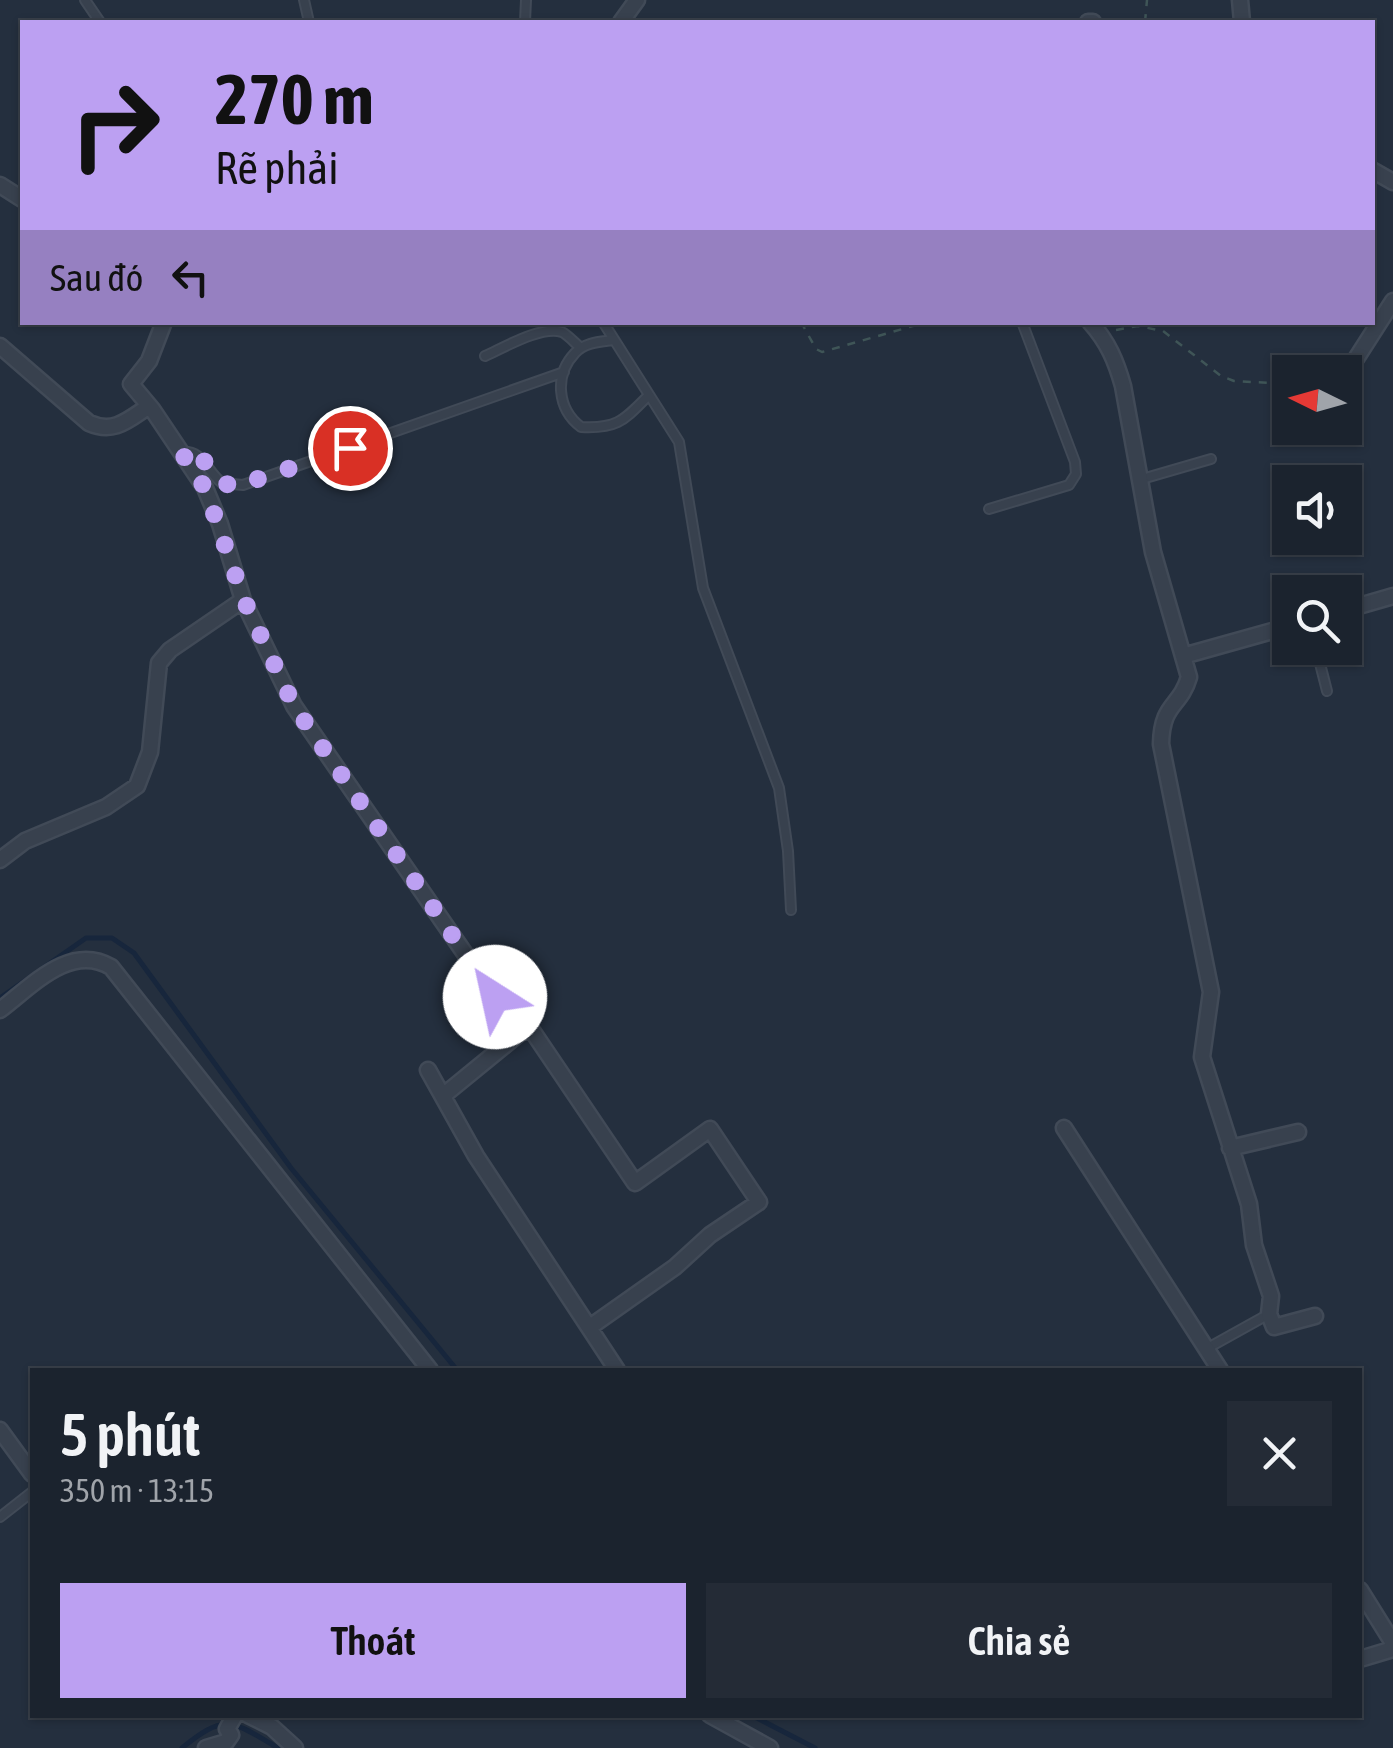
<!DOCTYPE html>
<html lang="vi">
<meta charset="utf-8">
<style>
:root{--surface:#1b232e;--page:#242b36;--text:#f1f3f6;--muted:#a0a4aa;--line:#39404a;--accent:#bca0f2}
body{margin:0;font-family:"Asap Condensed",sans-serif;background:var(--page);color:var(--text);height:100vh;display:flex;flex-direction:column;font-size:38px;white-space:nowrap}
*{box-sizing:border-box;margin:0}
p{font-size:32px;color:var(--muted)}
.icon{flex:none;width:55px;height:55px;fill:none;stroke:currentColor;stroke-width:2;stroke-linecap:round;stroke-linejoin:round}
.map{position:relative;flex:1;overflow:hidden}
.details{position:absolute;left:30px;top:1368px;width:1332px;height:350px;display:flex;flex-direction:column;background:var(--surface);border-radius:0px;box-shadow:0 2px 8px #0004,0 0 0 2px var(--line)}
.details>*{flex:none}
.hud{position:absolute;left:20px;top:20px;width:1355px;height:305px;border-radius:0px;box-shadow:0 2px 8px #0004,0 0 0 2px var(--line);background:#bca0f2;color:#111;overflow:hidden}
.needle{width:65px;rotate:275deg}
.tools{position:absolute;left:1272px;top:355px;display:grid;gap:20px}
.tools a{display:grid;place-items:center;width:90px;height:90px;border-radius:0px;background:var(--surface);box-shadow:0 2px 8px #0004,0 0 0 2px var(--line);font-size:50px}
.pin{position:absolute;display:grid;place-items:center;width:85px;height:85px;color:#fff;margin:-42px;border:5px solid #fff;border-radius:50%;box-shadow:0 2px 10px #0007}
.me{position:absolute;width:110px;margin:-55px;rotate:325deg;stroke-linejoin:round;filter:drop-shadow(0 0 8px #0008)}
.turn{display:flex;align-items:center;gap:35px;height:210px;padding:0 30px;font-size:45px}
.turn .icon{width:130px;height:130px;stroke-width:2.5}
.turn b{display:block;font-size:70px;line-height:85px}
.then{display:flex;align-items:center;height:95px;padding:0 30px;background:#0003;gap:20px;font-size:38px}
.round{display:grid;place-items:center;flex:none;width:105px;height:105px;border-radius:0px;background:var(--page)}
.summary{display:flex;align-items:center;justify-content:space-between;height:170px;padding:0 30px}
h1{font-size:60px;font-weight:600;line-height:75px}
.primary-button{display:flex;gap:20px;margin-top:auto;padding:20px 30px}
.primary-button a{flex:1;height:115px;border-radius:0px;background:var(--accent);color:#111;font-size:40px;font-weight:600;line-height:115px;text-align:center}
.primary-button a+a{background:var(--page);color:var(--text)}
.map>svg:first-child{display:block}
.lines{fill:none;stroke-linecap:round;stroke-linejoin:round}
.stream{stroke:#17263c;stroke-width:5}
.building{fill:#364354;filter:url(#shadow)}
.service-casing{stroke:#414a57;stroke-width:12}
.minor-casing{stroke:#414a57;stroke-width:19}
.path{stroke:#3f5557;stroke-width:2.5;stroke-dasharray:8 8;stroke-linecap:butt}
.service{stroke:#38414e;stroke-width:8}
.minor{stroke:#38414e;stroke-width:14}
.route{stroke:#bca0f2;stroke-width:18;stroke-dasharray:0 32.4}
</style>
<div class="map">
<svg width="1393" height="1748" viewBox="0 0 1393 1748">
<defs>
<filter id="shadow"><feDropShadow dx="7" dy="7" stdDeviation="0" flood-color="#0009"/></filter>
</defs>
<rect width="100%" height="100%" fill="#242f3e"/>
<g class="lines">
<path class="stream" d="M0,998L86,938H112L134,953L291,1168L457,1370
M751,1715L815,1748
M182,1748C226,1712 232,1721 278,1748"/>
</g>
<path class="building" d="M1349,494L1358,529L1345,532V495Z"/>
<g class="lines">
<defs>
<path id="service" d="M85,0L100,22
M304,0L309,22
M525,22L526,0
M603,322L679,442L703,588L779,788L788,851L791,910
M614,340C600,342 585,342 575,353C554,375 557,409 581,427C618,429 624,420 649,395
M485,356C503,348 542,325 562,332C568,335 576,344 581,348
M181,452C204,450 206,471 222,483L243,485L564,372
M1142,479L1211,459
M989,509L1069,485L1076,474L1075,462L1022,322
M1316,648L1327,691
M1206,1349L1269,1314
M0,1517L32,1492"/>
<path id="minor" d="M1240,0L1242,22
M621,22L637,0
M1088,22H1093
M1372,170L1393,182
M0,185L22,199
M1090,322C1108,342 1116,361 1123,386L1153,552L1189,677C1180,708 1162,702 1161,744L1211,992L1202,1057L1249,1204L1254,1245L1271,1296L1269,1314L1274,1327L1315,1316
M0,346L89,423C114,434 128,420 149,406
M1345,376L1393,301
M243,600L294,706L517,1029L533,1032L635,1183L710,1129L759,1202L710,1235L675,1267L590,1327
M1345,610L1393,596
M1183,656L1290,626
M0,860L25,841L106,807L137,786L150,752L159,663L170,650L243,600L220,524L205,488L152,409L131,384L149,361L164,322
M0,1010C32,986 70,943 111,967L430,1370
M428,1070L476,1156L617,1370
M444,1095L521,1032
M1064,1128L1220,1370
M1230,1148L1298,1132
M0,1430L32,1474
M1360,1590L1393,1643
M1360,1659L1393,1649
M248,1715L272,1727L295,1748
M710,1715L770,1748
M206,1748L226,1742L231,1735L227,1729L235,1715"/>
</defs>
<use href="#service" class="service-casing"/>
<use href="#minor" class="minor-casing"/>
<path class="path" d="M1145,22L1147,0
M801,322L816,349L822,352L927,322
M1116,330L1138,326L1163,331L1221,376L1234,381L1290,384"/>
<use href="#service" class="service"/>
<use href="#minor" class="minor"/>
</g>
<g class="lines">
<path class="route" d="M350,448L234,487C210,480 207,449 181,452L205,488L244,600L294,706L495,997"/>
</g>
</svg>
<div class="tools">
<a><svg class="needle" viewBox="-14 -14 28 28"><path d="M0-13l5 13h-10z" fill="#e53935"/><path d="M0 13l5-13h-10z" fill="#a0a4aa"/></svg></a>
<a><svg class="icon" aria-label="sound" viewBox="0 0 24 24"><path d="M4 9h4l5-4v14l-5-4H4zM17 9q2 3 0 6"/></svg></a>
<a><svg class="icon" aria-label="search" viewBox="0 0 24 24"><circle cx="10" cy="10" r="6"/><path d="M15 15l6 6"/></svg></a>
</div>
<div class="pin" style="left:350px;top:448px;background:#d93025"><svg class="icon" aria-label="arrive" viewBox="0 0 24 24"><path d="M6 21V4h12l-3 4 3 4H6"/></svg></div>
<svg class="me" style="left:495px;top:997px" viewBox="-20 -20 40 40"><circle r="19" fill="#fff"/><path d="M0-13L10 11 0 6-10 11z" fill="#bca0f2"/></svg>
<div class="hud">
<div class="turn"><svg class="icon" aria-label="right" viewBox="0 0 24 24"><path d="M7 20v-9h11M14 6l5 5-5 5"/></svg><div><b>270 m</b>Rẽ phải</div></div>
<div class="then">Sau đó<svg class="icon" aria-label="left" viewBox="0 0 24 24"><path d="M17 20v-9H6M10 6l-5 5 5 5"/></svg></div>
</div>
<section class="details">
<div class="summary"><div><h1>5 phút</h1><p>350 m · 13:15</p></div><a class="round"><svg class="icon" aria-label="close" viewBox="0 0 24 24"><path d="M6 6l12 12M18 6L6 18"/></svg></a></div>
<div class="primary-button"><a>Thoát</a><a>Chia sẻ</a></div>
</section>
</div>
